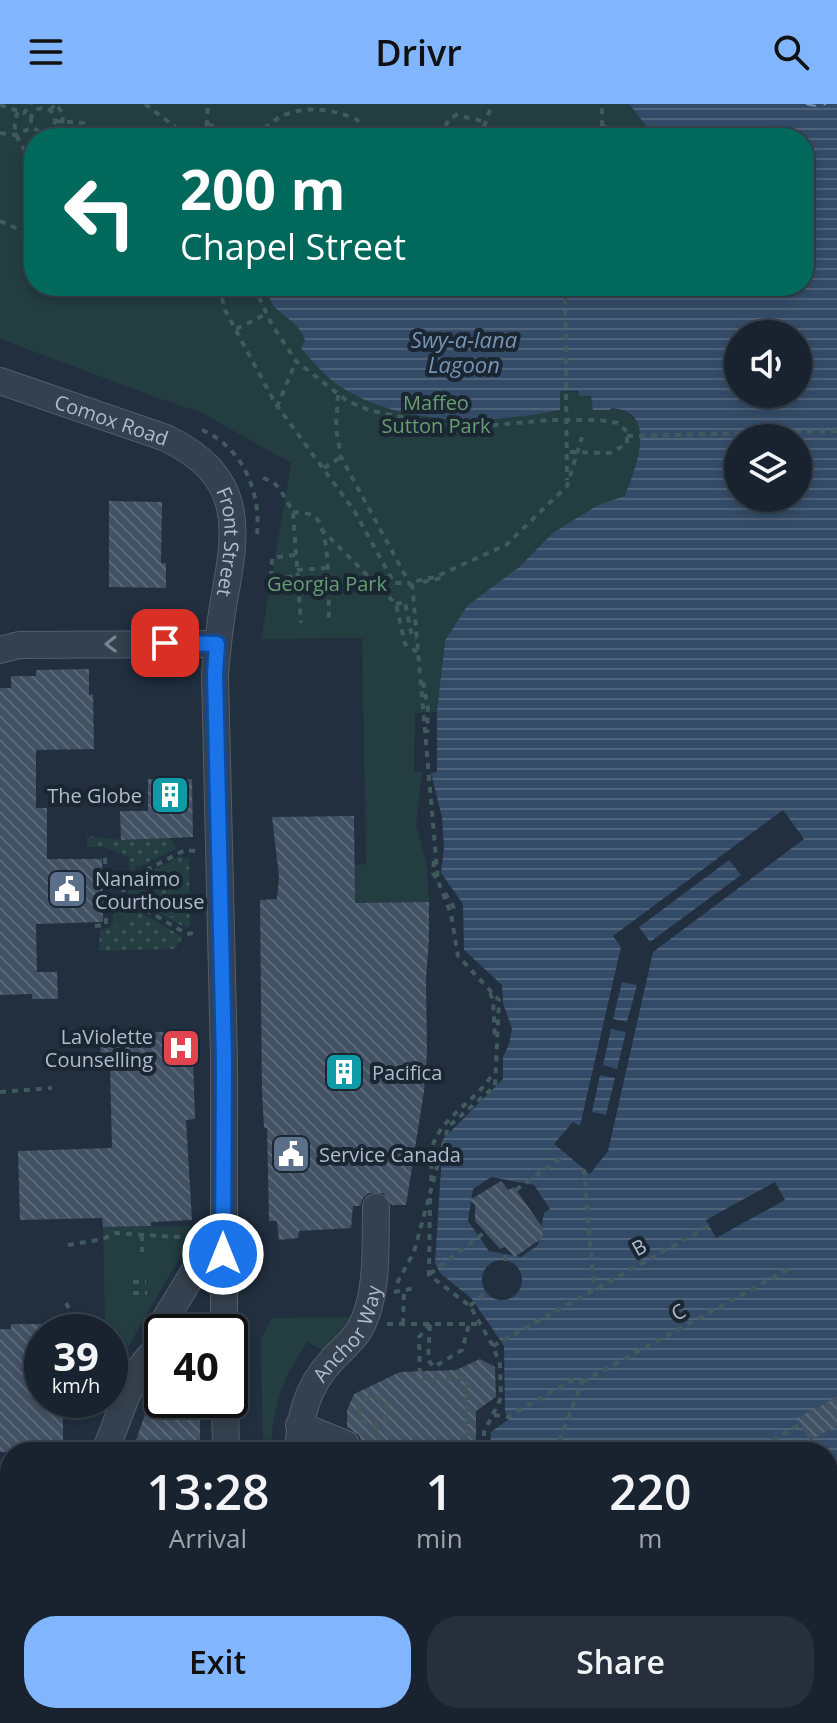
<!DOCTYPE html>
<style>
:root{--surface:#19232f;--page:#262f3b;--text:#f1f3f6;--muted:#9fa4aa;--line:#37404b;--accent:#81b6ff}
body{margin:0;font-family:"Open Sans",sans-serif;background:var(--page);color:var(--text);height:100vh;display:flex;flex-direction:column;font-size:30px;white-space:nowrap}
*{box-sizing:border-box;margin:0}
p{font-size:26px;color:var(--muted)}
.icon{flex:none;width:44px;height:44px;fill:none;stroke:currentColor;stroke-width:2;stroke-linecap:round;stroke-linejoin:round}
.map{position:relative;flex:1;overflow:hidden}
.sheet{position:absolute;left:0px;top:1338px;width:838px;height:282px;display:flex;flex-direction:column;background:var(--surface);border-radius:32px 32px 0 0;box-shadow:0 4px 12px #0003,0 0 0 2px var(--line)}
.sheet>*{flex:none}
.top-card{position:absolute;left:24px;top:24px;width:790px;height:168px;border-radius:32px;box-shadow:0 4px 12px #0003,0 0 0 2px var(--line);background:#00695c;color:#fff;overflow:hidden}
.buttons{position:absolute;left:724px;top:216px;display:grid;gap:16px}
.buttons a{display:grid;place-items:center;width:88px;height:88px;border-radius:50%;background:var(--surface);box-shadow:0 4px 12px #0003,0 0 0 2px var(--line);font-size:40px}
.speed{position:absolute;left:24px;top:1210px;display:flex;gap:16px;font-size:40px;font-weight:700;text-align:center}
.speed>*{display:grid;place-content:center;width:104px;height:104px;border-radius:50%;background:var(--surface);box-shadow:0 4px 12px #0003,0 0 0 2px var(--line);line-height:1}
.speed small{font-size:20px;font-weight:400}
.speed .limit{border:4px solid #111;border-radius:12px;background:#fff;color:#111}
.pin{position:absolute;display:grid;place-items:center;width:68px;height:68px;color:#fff;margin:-34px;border-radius:16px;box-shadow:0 4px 12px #0006}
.me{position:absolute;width:88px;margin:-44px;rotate:0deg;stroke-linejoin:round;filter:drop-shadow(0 0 6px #0008)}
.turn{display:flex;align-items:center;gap:28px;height:168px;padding:0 24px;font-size:36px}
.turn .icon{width:104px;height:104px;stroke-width:2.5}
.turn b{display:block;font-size:56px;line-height:68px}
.eta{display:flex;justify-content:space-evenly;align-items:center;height:136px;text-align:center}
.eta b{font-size:48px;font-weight:600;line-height:56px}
.cta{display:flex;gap:16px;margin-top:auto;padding:16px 24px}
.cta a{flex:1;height:92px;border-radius:32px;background:var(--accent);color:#111;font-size:32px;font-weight:600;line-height:92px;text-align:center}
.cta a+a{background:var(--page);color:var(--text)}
header{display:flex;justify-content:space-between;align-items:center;height:104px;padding:0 24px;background:var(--accent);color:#111;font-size:36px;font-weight:600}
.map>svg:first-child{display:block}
.grass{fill:url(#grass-dots)}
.green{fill:#233d40}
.water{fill:url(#water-rules);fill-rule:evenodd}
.pier{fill:#212f3f;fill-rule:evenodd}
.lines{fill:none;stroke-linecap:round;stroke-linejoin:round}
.ferry{stroke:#7693b4;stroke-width:2;stroke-dasharray:10 8;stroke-linecap:butt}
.building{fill:url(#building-back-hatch)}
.minor-casing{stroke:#535e6c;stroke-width:28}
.path{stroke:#415a5d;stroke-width:4;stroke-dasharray:6 6;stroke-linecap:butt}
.minor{stroke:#35414e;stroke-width:26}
.oneway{stroke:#798492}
.route-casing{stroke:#114b97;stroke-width:20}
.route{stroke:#1a73e8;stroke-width:14}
.labels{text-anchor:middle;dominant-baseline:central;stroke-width:8;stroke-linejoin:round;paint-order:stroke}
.park-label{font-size:20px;fill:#669d71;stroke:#1b2633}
.street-label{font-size:20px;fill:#b1bbca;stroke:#1b2633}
.poi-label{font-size:20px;fill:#b1bbca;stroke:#1b2633;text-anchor:start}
.water-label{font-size:22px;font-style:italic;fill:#7693b4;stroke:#1b2633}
</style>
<header><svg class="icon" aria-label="menu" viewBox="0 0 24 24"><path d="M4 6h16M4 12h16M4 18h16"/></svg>Drivr<svg class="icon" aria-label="search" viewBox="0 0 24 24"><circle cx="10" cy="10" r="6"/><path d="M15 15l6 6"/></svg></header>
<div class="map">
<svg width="837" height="1619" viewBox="0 0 837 1619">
<defs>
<pattern id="grass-dots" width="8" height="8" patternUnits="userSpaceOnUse" patternTransform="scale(2)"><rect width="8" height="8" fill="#233d40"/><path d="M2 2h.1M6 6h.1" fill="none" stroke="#41575a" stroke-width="1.8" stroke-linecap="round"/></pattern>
<pattern id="water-rules" width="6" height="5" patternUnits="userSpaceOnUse" patternTransform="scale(2)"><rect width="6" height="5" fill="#344b67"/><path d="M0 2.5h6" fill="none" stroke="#4f637b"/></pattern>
<pattern id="building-back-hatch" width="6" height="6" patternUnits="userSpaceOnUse" patternTransform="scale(2)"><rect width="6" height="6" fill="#425163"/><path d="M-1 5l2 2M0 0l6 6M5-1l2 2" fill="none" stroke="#5b6878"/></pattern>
</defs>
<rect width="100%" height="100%" fill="#212f3f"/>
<path class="grass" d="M87,732L121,736L170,734L177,744L139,763L137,761L136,765L130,768L129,754L105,743H87Z
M180,752L189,754L190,822L186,824L141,799L152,791L147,777L139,774Z
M140,808L183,833L175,845L99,847L100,826L125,818Z
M755,1610H818L812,1619H754Z"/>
<path class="green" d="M0,0H629L654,30L656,34H34V182H559L560,287C580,287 589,292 606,302C614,306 622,304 629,310C654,330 634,369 625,392C551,418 500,482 445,537L439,604L437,608L415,609L414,667L422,668L416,722L427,760L429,798L355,799L354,761L366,760L362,534L261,535L291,359L200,308L152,292L0,235Z
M173,760L183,768V807L174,813L169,811C177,792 180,782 169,765Z
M139,774L147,777L154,786L141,799L128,791V779Z
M112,795H118L137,807V810L125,818L110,823L113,817Z
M198,1122L110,1274V1228H105L103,1123Z
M352,1213L343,1228L323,1247L308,1238C282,1273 272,1305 271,1348H263L261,1235L272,1214Z"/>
<path class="water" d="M629,0H837V1545H828V1348H490L491,1328L509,1315L505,1307L504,1242L472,1195L440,1169L435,1159L443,1035L503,975V953L509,940L512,925L503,899L502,881L464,846L463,800L441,769L444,744L442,713L431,669L437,668V608L445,537L467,502L519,463L553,429L598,401L625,392C635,365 660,307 611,304L610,306H593L591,292H579L578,287H560V306C490,320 404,323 341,283C326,273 313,258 301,244L305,236C296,215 285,215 273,201C269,195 267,188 264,182H804V34H656ZM738,230H798V290H738ZM738,334H798V394H738Z
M494,1610H727L726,1619H494Z"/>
<path class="pier" d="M783,706L804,735L653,848L608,1047L590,1070L554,1040L573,1018L580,1022L621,843L613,832ZM729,756L741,771L650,838L639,823ZM622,878L637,881L627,918L613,915ZM611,925L626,928L617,965L603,961ZM600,971L615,974L606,1011L592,1008Z
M491,1073L534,1081L550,1105L544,1109L538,1141L521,1153L489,1147L468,1117L473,1085Z
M775,1078L785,1096L716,1134L706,1116Z
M482 1176a20 20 0 1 1 40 0a20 20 0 1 1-40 0Z"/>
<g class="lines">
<path class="ferry" d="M806,0L816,2L826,0
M828,1407L837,1396
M688,1619L691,1610"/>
</g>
<path class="building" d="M109,397L162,398L161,459H166V484L109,483Z
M89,565V591L93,590L94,645L36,646V704H47V755H102L103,818L36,820L37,868H57L58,895H32V890L0,891V584H11V572H36V566Z
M148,675H192L193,733L121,736L120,707H148Z
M354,712L355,799L429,798V836L426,874L427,949L424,987L406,1101H392L383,1089H369L363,1094L360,1102H353L351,1124L299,1127L298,1134L279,1136L277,1117H269L267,1024H264L262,989L260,796L277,795L279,772L272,713Z
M192,927L195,1015L186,1016L192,1116L151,1118V1122L103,1123L102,1114L20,1116L18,1047L112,1044L110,962H101L100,930Z
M501,1077L508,1086L514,1083L543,1124L542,1134L515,1153L505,1143L500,1145L475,1117V1101L470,1096Z
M11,1220H42V1296H63V1348H0V1225H11Z
M480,1255L495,1263L496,1293L476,1307V1348H359L362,1339L359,1331L347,1323V1306L354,1290L400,1268L456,1266Z
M837,1293V1322L809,1337L797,1314Z
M147,1304H200V1348H132Z"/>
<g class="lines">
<defs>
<g id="minor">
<path id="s1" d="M0,277L166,334C244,372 238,422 224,496C220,521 217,545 215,570L224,956V1228"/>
<path d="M0,546L19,541L217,540"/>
<path d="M157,1245L164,1217L200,1158"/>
<path d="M225,1296L226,1348"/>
<path d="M299,1321L346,1340"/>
<path d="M104,1348C119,1319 132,1257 162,1243"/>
<path id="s2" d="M298,1348C300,1312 306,1285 331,1257C341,1246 352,1238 360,1225C379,1190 375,1142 376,1103"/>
<path d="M0,1447L10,1441"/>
<path d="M24,1619L104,1610"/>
<path d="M221,1619V1610"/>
<path d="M827,1619L837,1605"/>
</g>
</defs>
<use href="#minor" class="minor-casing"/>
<path class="path" d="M145,0L190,34
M0,1L24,9L31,0
M31 16a12 12 0 1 1 24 0a12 12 0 1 1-24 0Z
M50,6L56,0L63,10L62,24L53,34
M18,8C8,28 23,43 34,59
M55,17L84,19L102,34
M208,20L239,34
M602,21L625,34
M0,29L15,31L33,23
M206,34L208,0
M257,34C281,0 320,0 356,15C362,20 367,28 372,34
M449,34L446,22L448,16L456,11L487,18
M480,34L492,0
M600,34L602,21V0
M0,117L34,132
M26,126L34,83
M219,182L225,206L275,299L355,408L394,479H410
M254,182L272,221L296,257L347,297L372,307L435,320L474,323L549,316H599L618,319L627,328V340L610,349L567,348
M565,182L567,376
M236,225L266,210
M338,291L336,324L341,353L411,482
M277,303L296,257
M202,326C244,344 261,389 257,431
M627,332L837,327
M324,364L341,353
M263,374L273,378L280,385L293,408L301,519
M293,408C301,409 311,408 317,415C331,432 328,495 329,519
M321,425L396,500L405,540L417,548
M295,451L272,454L271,475L297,472
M297,466L326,464
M423,478L441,474
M396,500L405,498L411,528L416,536
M423,578L428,605L427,629
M195,747L185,746L123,778L124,793L187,830L198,828
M434,757L433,769L437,775
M107,784H124
M445,789L453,802L454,810
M95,822L106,821L105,750
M490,889L493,896L495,936
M0,988L52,984
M584,1065L594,1186
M431,1077C432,1065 430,1049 434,1038C446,1009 479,995 493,969
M516,1086L566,1050
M430,1094L429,1171L470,1202L493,1242L500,1261L501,1294L484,1328L483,1348
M142,1131V1148
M68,1141L103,1135L115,1129L176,1133L202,1131
M505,1157L506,1150
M430,1170L485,1128
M133,1178H146
M397,1179L414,1148L448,1023L495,982L499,896L458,852L451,810L438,777L412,478L435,473L506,441L567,382L582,333
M394,1188L415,1184
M133,1189H147
M66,1199L74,1214V1228
M470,1202L487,1187
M387,1220H481
M403,1220L404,1186
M430,1220L419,1233L420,1274L467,1275V1348
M430,1221L428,1256L434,1263L462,1246L469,1220
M245,1238V1286
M493,1242L709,1122
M582,1278L789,1165
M359 1307a14 14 0 1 1 28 0a14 14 0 1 1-28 0Z
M147,1299L202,1298
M494,1311L508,1313L574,1275L582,1278
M377,1321L381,1346
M368,1344L381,1345
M555,1348L582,1278
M751,1348L801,1320
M828,1481L837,1482
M828,1555H837
M486,1610V1619
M248,1619V1610
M257,1619V1610
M514,1619L515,1610
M549,1619L562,1610
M742,1619V1610"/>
<use href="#minor" class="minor"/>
</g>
<defs><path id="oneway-chevron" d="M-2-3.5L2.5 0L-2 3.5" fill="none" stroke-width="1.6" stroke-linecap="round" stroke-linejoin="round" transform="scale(2)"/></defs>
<use class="oneway" href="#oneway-chevron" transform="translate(111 540) rotate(179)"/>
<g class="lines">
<defs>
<path id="route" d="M165,539L217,540L215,570L224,956L223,1150"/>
</defs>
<use href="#route" class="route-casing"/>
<use href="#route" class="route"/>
</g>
<defs>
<symbol id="building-square" viewBox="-11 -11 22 22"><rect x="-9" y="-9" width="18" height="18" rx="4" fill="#0f9aa8" stroke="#1b2633"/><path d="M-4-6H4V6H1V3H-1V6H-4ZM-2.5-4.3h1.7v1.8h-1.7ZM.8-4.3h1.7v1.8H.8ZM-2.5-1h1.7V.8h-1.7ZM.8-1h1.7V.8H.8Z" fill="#fff"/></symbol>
<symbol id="civic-square" viewBox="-11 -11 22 22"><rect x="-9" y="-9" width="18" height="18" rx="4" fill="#5c6f8a" stroke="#1b2633"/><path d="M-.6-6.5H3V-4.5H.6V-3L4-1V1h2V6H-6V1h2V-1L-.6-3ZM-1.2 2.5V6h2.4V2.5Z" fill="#fff"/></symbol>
<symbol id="hospital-square" viewBox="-11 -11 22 22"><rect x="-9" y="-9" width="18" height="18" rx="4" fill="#e0444e" stroke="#1b2633"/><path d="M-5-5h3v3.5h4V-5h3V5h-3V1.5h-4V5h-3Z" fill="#fff"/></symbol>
</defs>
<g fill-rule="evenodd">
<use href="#building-square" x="148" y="669" width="44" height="44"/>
<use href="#civic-square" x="45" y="763" width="44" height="44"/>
<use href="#hospital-square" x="159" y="922" width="44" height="44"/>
<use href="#building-square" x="322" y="946" width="44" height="44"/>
<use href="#civic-square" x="269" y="1028" width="44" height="44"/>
</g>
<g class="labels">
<g class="park-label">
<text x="436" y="298">Maffeo<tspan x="436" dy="23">Sutton Park</tspan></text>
<text x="327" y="479">Georgia Park</text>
</g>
<g class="street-label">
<text stroke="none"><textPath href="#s1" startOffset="118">Comox Road</textPath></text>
<text stroke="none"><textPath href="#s1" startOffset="308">Front Street</textPath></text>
<text transform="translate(639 1143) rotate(-29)">B</text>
<text transform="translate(678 1208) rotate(-29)">C</text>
<text stroke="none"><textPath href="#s2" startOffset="132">Anchor Way</textPath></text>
</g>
<g class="poi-label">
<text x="142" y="691" text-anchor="end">The Globe</text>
<text x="95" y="774">Nanaimo<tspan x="95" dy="23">Courthouse</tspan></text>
<text x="153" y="932" text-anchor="end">LaViolette<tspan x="153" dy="23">Counselling</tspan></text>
<text x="372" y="968">Pacifica</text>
<text x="319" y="1050">Service Canada</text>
</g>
<g class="water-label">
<text x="464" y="235">Swy-a-lana<tspan x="464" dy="25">Lagoon</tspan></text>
</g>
</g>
</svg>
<div class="buttons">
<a><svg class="icon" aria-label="sound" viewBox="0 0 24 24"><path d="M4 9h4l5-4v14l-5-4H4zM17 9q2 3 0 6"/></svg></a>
<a><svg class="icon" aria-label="layers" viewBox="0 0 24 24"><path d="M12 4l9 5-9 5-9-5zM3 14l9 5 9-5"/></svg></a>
</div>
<div class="speed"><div>39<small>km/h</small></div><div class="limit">40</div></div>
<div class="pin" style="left:165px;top:539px;background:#d93025"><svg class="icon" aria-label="arrive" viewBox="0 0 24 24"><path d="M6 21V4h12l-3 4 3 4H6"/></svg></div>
<svg class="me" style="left:223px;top:1150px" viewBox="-20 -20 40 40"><circle r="17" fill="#1a73e8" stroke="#fff" stroke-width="3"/><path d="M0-11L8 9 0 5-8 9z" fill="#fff"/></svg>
<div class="top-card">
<div class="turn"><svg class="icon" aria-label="left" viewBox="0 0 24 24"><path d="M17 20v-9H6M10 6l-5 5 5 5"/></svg><div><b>200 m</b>Chapel Street</div></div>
</div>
<section class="sheet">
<div class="eta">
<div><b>13:28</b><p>Arrival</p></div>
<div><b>1</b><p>min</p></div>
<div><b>220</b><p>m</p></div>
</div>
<div class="cta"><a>Exit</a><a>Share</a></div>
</section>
</div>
